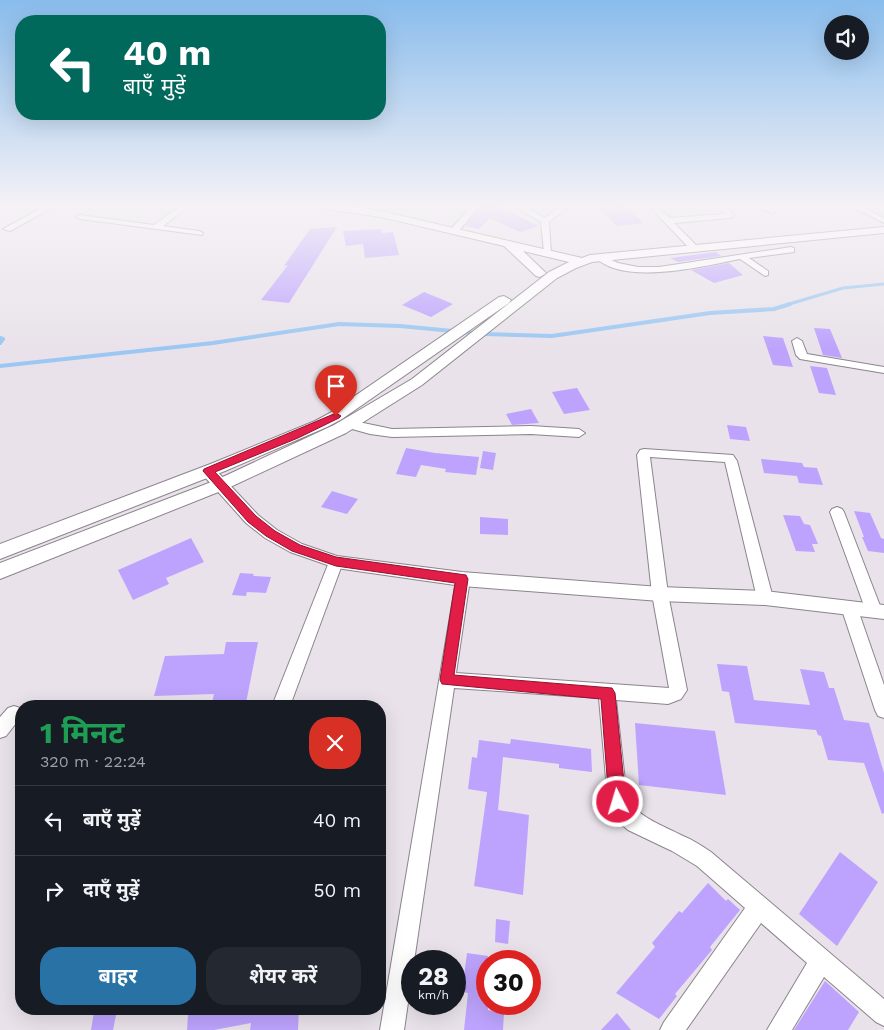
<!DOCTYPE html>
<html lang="hi">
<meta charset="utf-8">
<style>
:root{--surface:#171b24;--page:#242831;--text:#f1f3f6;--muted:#9ea1a6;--line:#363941;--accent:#2872a5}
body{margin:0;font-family:"Work Sans","Noto Sans Devanagari",sans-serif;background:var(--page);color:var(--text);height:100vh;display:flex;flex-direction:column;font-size:19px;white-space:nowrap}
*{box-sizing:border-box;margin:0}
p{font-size:16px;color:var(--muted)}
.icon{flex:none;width:28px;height:28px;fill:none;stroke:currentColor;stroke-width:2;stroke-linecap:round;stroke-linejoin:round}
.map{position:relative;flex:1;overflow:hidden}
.panel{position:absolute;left:15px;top:700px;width:371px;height:315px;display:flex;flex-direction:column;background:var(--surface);border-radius:20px;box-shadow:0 5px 20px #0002}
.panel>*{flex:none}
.hud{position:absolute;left:15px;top:15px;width:371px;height:105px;border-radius:20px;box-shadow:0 5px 20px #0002;background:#00695c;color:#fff;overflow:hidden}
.tools{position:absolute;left:824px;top:15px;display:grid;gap:10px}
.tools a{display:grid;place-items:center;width:45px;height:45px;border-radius:50%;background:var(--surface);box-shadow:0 5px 20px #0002;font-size:25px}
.speed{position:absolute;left:401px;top:950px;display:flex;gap:10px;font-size:25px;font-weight:700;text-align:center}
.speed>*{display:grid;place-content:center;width:65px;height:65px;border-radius:50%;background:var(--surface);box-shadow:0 5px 20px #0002;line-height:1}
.speed small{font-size:12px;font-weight:400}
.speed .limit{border:8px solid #d22;background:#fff;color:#111}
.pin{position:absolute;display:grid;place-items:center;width:42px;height:42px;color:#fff;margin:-51px -21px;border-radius:50% 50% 50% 0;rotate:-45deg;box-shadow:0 0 5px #0007}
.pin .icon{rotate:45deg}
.me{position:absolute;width:55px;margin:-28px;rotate:355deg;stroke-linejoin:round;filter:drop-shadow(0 0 4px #0008)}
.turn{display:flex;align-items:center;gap:18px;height:105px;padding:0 25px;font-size:22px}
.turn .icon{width:65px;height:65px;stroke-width:2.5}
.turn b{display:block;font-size:35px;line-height:42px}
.round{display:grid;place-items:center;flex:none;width:52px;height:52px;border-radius:20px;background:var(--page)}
.overview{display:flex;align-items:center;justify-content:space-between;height:85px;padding:0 25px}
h1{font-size:30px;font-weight:700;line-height:38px;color:#1e9e55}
.cta{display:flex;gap:10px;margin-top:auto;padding:10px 25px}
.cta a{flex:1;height:58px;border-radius:20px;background:var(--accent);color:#fff;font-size:20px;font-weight:700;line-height:58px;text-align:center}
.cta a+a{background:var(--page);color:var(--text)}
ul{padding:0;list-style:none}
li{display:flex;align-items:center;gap:15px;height:70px;padding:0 25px;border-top:1px solid var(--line)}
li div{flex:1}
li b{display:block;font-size:19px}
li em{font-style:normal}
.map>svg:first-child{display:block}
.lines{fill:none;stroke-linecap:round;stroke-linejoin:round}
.stream-far1{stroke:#9bc7f2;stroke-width:3}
.stream{stroke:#9bc7f2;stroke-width:4}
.building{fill:#bda3fd}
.minor-casing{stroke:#8b848c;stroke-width:2}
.tertiary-casing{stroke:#8b848c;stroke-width:2}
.secondary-casing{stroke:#8b848c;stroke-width:2}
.minor{fill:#fff;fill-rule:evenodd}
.tertiary{fill:#fff;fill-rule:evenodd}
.secondary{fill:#fff;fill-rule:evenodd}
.route{fill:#e11d48;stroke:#92132f}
</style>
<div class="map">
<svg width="884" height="1030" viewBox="0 0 884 1030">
<rect width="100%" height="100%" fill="#e9e2ea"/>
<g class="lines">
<path class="stream-far1" d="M786,305L843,288L884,284"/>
<path class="stream" d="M0,338L3,339L0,343
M0,366L213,343L339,324L400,326L484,334L552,336L710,313L774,309L790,304"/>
</g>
<path class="building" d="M476,205H505L502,208L539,226L520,232L490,218L479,229L465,226L477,211Z
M619,206H626L643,223L616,226L598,207Z
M337,227L289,303L261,300L288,265L284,266L310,229Z
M381,229L382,233L393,232L399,255L365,258L363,244L346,246L343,231Z
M716,252L721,256L678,262L670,258Z
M729,263L743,275L714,283L691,270Z
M424,292L453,304L431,317L402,305Z
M814,328L830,329L842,358L823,355Z
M763,336L783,338L793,367L773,365Z
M810,366L827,368L836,395L819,393Z
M577,388L590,410L564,414L552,392Z
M531,409L539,423L512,425L506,414Z
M727,425L746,427L750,441L730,439Z
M406,448L435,453L479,457L476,475L445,472L446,469L421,465L416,477L396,474Z
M483,451L496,453L493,470L480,468Z
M761,459L802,463L804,467L817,468L823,485L799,483L797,476L764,473Z
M332,491L358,499L347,514L321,507Z
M854,511L870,513L881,538L884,539V553L868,551L862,537H864Z
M783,515L800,516L804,524L810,525L818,544H812L815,552L796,551Z
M480,517L508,519V535L480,534Z
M191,538L204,562L166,578L169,584L133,600L118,570Z
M240,573L254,574L253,576L271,577L266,593L247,592L246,596L232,595Z
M226,642H258L246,703H212L214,694L154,696L165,656L224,654Z
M717,664L747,666L754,700L810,705L800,669L824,672L829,688H834L844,720L869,723L884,773V813L882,814L864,763L828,760L821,736L818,735L816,730L735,723L729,692L722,691Z
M635,723L715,731L726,795L639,785Z
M511,739L591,749L592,772L559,768V764L503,757L498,810L529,815L523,895L474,886L487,792L468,789L472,757L477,758L479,740L510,744Z
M840,852L878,882L837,946L799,914Z
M708,883L726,901L728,899L740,910L710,947L712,950L675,994L677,996L659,1019L616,993L655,947L652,943L679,911L682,913Z
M496,919L510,921L508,944L495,942Z
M467,953L488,956V1010L504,1013L503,1030H464L468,993L462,992Z
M825,981L859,1012L848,1030H794Z
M191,1009H299L298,1030H250L251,1023L214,1030H187L188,1015Z
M94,1012L116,1015L113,1030H91Z
M617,1013L631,1030H601Z"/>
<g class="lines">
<defs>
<path id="minor" d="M47,205H57L10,231L3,229Z
M182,205H191L163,226L199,231L203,233L202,235L80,219L76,217L80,215L154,225Z
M466,205H474L476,210L458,232H452V228L468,210Z
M512,205H522L545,218L561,205H570L549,222L551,254L544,252L541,222Z
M648,205H656L670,218L724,214L717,205H725L734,216L730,218L674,223L698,247V251H692Z
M750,205H762L776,211L772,213Z
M849,205H859L884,218V223Z
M791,247L794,248V252L749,258L768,271V275L765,276L740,259C704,266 625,286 596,258L600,255L618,263L638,267H659Z
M797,338L802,341L807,354L884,367V373L800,359L796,355L792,341Z
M349,420L392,429L531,426L579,429L585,433L579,437L531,434L392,437L370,434L345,427L343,424L345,421Z
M644,449L733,455L737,461L773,598L770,602L765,604L760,602L757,598L725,462L650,457L668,594L687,690L681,699L668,704L616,700L627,799C641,819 662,825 683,836C693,840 702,846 711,852L884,999V1026L876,1022L824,977L792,1030H767L807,963L761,923L686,1030H660L664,1022L745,908L697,866L672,851L628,830L620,823L608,802L599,698L454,688L404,1030H380L457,575L462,573L467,575L470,579L456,673L669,688L652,594L637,455L640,450Z
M837,507L842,509L844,512L882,611L880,615L874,617L868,615L866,611L830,512L832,509Z
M336,557L341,558L343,562L290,706H272L329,562L331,558Z
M849,601L854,603L857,607L884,685V718L878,716L875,710L841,607L844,603Z
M14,706L20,708L21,717L6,736L0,738V717L8,708Z"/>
<path id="tertiary" d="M208,466L213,467L258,515L277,530L302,544L337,556L462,572L660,587L765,591L884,605V619L765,605L660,601L462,586L336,568L290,552L265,538L246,523L203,475L200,471L203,467Z"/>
<path id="secondary" d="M315,205H341L381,211L582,258L590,255L884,227V233L592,262L576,268L557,278L422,385L346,433L226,489L0,579V563L214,481L334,425L412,379L549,272L569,262L523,251L546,273L540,277L536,276L504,246L381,217L320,208Z
M504,296L511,300L509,303L342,419L327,427L225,471L0,559V544L213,463L315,421L330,413L499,297Z"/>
</defs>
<use href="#minor" class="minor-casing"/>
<use href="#tertiary" class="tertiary-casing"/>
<use href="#secondary" class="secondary-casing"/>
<use href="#minor" class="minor"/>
<use href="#tertiary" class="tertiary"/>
<use href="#secondary" class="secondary"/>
</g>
<linearGradient id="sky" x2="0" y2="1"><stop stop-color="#89bcec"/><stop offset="0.59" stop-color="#f5f2f6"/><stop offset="1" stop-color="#f5f2f6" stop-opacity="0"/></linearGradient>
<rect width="884" height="349" fill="url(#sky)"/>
<path class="route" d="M336,413L341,416L339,418L298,438L215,472L256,516L275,531L300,545L336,557L466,575L468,579L454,675L612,688L615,693L626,802L623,807L618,810L612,807L609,802L601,699L442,684L440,680L455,583L336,566L292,551L266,536L248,522L203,471L204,469Z"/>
</svg>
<div class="tools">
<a><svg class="icon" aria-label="sound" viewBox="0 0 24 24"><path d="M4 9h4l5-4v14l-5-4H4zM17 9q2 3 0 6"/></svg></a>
</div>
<div class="speed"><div>28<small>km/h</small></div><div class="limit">30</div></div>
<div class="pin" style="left:336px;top:416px;background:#d93025"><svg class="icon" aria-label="arrive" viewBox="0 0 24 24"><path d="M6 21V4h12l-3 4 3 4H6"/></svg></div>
<svg class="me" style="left:618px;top:802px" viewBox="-20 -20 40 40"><circle r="17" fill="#e11d48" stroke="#fff" stroke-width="3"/><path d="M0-11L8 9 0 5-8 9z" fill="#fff"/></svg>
<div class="hud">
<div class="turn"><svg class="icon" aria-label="left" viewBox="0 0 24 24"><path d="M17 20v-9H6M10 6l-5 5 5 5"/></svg><div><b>40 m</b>बाएँ मुड़ें</div></div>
</div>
<section class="panel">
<div class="overview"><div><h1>1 मिनट</h1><p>320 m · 22:24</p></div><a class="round" style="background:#d93025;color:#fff"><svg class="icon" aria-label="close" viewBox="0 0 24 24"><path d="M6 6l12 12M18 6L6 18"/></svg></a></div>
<ul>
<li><svg class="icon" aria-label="left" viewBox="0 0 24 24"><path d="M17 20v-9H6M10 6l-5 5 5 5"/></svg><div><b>बाएँ मुड़ें</b></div><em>40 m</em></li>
<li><svg class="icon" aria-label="right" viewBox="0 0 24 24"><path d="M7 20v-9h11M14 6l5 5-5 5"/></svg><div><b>दाएँ मुड़ें</b></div><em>50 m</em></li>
</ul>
<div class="cta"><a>बाहर</a><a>शेयर करें</a></div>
</section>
</div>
